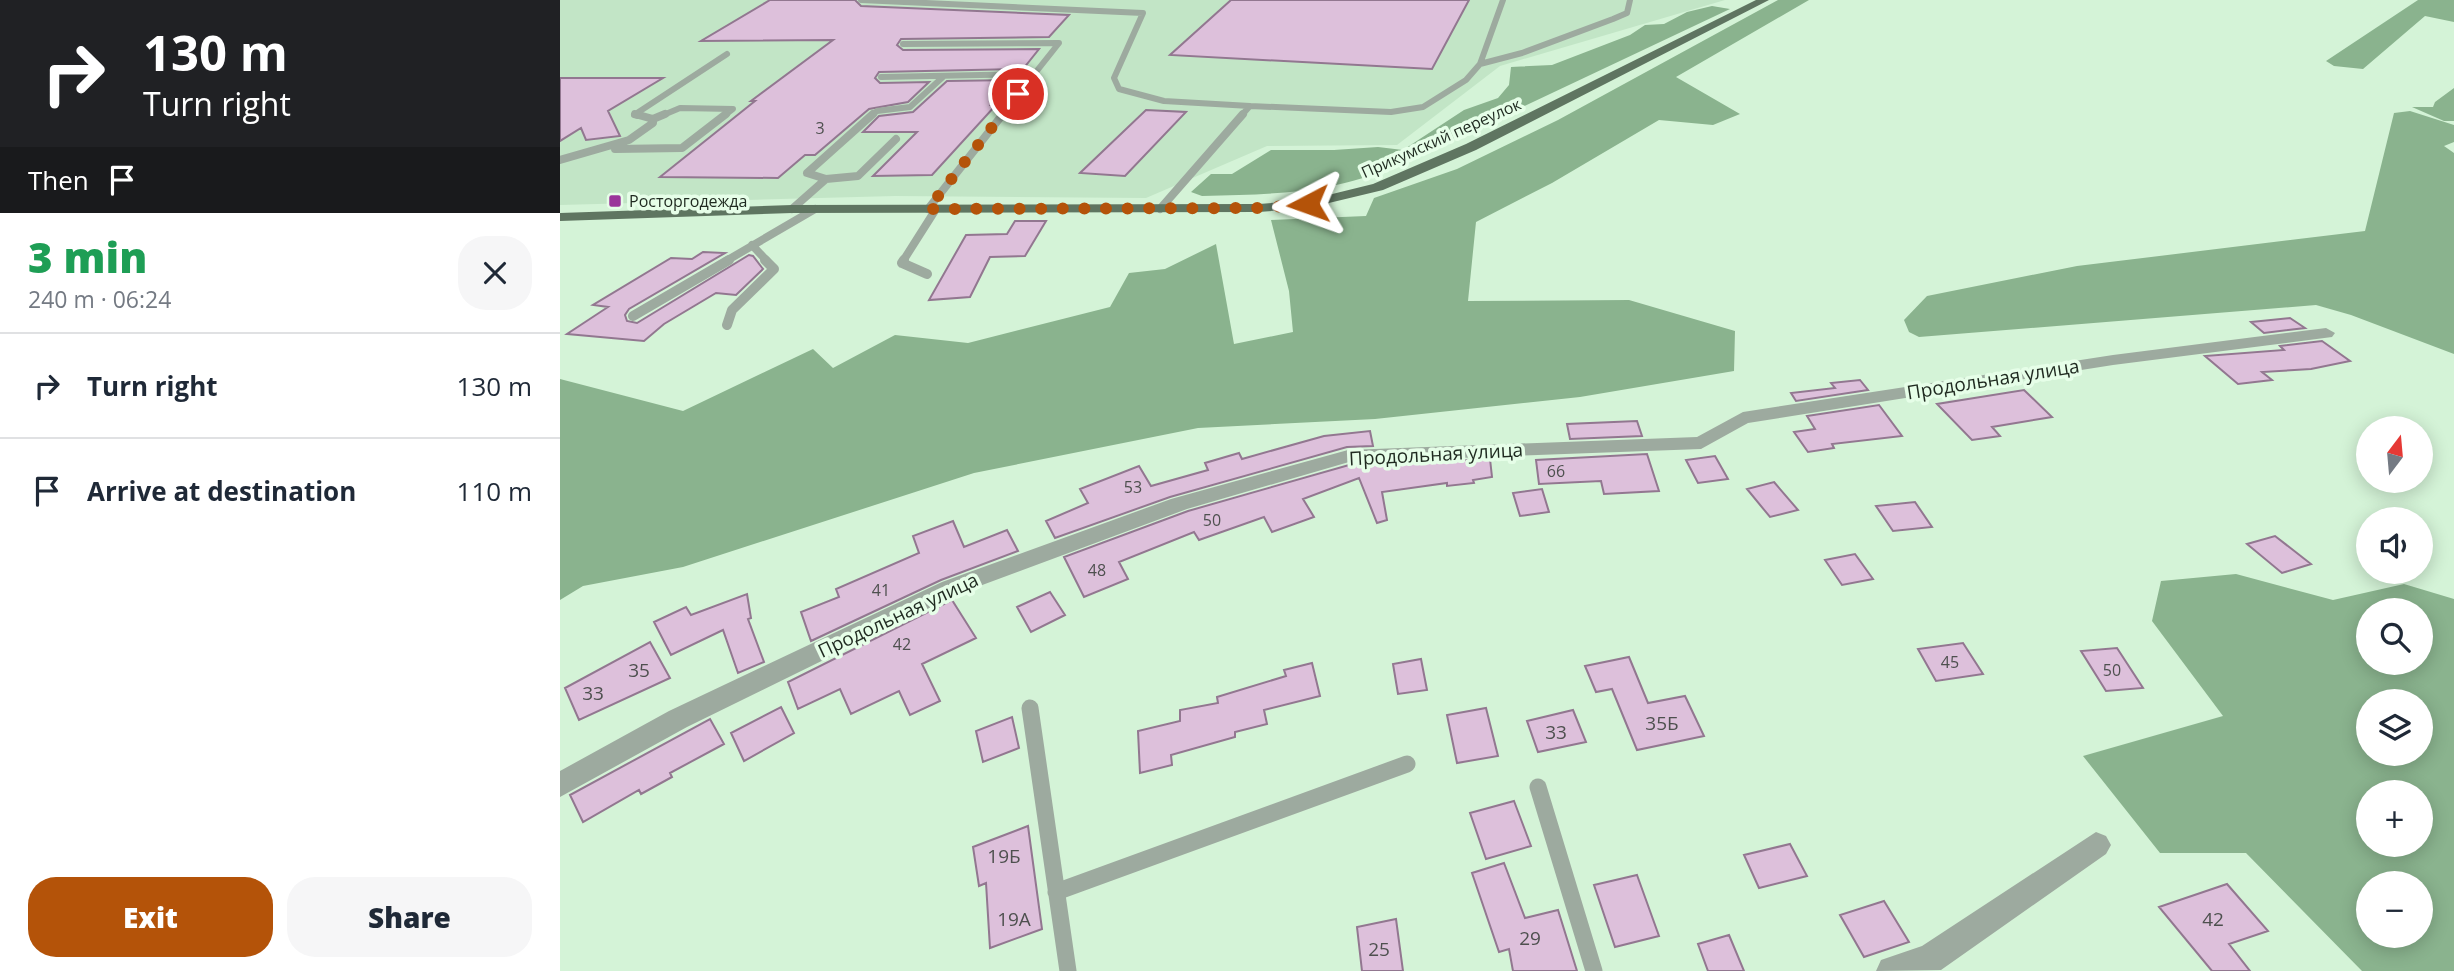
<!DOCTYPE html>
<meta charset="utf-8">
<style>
:root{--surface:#fff;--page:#f6f6f7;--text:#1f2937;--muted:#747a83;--line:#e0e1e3;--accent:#b45309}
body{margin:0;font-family:"Open Sans",sans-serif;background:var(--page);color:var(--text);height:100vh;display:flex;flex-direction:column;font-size:26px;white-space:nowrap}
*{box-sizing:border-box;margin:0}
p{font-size:23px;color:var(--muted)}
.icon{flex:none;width:38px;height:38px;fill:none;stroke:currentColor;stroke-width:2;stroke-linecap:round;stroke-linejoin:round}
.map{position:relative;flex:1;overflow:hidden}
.drawer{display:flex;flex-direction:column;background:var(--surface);width:560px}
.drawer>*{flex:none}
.guide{background:#202124;color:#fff;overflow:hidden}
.needle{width:46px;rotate:16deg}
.buttons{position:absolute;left:1796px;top:416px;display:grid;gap:14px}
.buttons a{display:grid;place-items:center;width:77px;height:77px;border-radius:50%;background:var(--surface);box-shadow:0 4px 18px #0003;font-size:35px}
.pin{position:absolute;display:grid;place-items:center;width:60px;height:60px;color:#fff;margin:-30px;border:4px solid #fff;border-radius:50%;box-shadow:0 2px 7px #0007}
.me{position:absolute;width:77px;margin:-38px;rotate:266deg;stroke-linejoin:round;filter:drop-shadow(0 0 5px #0008)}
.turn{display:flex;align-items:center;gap:24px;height:147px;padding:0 28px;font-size:32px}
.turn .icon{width:91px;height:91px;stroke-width:2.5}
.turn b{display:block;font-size:49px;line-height:60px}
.then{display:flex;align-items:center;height:66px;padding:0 28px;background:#0003;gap:14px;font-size:26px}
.round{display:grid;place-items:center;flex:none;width:74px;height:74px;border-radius:28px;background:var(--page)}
.summary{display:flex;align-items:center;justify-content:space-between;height:119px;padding:0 28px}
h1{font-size:42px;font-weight:800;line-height:52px;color:#1e9e55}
.action{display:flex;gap:14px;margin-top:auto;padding:14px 28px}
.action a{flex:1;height:80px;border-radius:28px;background:var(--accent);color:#fff;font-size:28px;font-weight:800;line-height:80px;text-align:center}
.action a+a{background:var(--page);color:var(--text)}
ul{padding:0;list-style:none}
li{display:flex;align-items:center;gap:21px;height:105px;padding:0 28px;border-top:2px solid var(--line)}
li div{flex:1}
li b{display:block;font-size:26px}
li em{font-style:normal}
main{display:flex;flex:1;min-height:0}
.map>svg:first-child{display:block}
.built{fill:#c2e5c6}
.forest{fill:#8ab38e;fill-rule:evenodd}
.building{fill:#ddc0db;stroke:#927790;stroke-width:2}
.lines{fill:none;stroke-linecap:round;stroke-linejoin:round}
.service-far3{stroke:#9daa9f;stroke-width:6}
.service-far2{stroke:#9daa9f;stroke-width:8}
.service-far1{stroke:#9daa9f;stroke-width:10}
.service{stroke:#9daa9f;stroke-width:17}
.minor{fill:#9daa9f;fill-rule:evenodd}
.primary{fill:#5f7561;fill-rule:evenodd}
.route{stroke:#b45309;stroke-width:12;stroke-dasharray:0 21.6}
.poi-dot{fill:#9a359a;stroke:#e6fee8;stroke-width:2.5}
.labels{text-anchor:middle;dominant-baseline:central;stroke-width:7;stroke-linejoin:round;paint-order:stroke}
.number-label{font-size:16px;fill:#4e504f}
.far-street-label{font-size:16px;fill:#1f2a20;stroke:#e6fee8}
.far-poi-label{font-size:16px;fill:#1f2a20;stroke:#e6fee8;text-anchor:start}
.street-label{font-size:19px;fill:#1f2a20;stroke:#e6fee8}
.near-number-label{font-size:19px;fill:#4e504f}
</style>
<main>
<section class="drawer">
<div class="guide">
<div class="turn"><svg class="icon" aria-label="right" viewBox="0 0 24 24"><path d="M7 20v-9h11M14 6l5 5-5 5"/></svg><div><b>130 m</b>Turn right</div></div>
<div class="then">Then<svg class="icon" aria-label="arrive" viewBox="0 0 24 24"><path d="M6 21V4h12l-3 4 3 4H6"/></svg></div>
</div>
<div class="summary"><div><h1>3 min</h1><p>240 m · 06:24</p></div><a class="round"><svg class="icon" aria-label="close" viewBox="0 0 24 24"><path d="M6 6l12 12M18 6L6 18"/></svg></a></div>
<ul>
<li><svg class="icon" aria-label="right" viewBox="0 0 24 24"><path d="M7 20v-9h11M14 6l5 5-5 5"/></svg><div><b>Turn right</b></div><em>130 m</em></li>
<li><svg class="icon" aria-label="arrive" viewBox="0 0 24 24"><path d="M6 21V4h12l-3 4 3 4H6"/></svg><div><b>Arrive at destination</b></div><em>110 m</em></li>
</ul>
<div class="action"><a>Exit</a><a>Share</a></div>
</section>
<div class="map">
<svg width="1894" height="971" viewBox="0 0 1894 971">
<rect width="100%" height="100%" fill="#d4f3d7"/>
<path class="built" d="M0,0H1165L940,66L837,145L707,146L586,198L335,196L0,205Z"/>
<path class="forest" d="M1218,0H1249L1116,77L1180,114L1153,125L1099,120L992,183L916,222L908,301L1069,300L1175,331L1174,371L1020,397L815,419L638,428L414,473L123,567L23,586L0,600V379L123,411L253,349L273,368L335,335L408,343L550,307L569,273L605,269L656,244L674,344L733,332L729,291L711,220L806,216L814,198L897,169L998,120Z
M1858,0H1894V22L1865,16L1803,69L1774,66L1766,61Z
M1152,6L1170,9L833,168C764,194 715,194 642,196L631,192L651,174H672L711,150H774L818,147L843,150L904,110L938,98L949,85L951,67L992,65L1070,35L1085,25L1104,24L1127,12Z
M1894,88V121H1884L1852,107H1873L1875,102Z
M1850,111L1894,125V142L1884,146L1894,153V354L1791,315L1756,305L1359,337L1349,332L1344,320L1367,296L1517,266L1805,231L1834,113Z
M1676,574L1773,600L1844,584L1894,599V971H1802L1686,853H1600L1523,756L1663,716L1592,621L1601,581ZM1808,611H1860V663H1808ZM1808,702H1860V754H1808ZM1808,793H1860V845H1808ZM1808,884H1860V936H1808Z"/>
<path class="building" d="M210,0H295L301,6L509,15L489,37L341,39L337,45L343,50L479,49L463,69L319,72L315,78L320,83L369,82L348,102L309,109L255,155H245L218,178L100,177L195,101H191L273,40L141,41Z
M671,0H909L872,69L610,55Z
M0,78H103L48,111L60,136L26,140L21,128L0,141Z
M453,80L431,105H436L372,175L313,176L357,132H303L319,116L353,112L387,81Z
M586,110L626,112L565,176L520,173Z
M455,221H486L465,256L430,257L410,297L369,300L406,235L447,234Z
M143,252L165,253L69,309L65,315L67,321L77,323L189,255L193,256L203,269L176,295L156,293L104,324L84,341L7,334L48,307L33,305L111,258L132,259Z
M1730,318L1745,328L1704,333L1691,322Z
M1762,341L1790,361L1751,369L1702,372L1712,380L1678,384L1645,356L1724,350L1720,346Z
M1300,380L1308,390L1236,401L1231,393L1275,388L1271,383Z
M1464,390L1492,417L1432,427L1440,436L1412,440L1377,404Z
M1319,405L1342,436L1272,444L1274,448L1248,452L1234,432L1255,429L1247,416Z
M1077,421L1082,436L1010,439L1007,424Z
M810,431L813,446L787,447L610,497L495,538L486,521L528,503L520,489L579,466L591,486L648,470L645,463L679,453L682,459L764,436Z
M1087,454L1099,491L1044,494L1041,481L979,484L976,460Z
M1155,456L1168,479L1138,483L1126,460Z
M930,459L932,477L913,480L914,483L887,486V483L822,492L827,520L817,523L799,478L743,499L754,517L712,532L704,517L639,540L634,532L559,562L568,579L524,597L504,557L628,511L789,465Z
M1214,482L1238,510L1210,517L1187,489Z
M982,489L989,512L960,516L953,493Z
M1355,502L1372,527L1333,531L1316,506Z
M393,521L404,547L447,530L458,551L381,580L251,641L241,612L279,597L276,589L359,553L353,536Z
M1715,536L1751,564L1722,573L1687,544Z
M1295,554L1313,579L1282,585L1265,560Z
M490,592L505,615L471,632L457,607Z
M187,594L191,618L188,619L204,662L178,673L163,630L111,655L94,622L126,607L131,615Z
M392,600L416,638L362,664L380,701L350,715L339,691L291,714L280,689L238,709L228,682Z
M90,642L110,678L19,720L5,688Z
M1403,643L1423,674L1376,681L1358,649Z
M1557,648L1583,688L1546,691L1521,651Z
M1069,657L1088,703L1125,696L1144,736L1077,750L1052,689L1036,692L1025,666Z
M861,659L867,690L838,694L833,664Z
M752,663L760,696L704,710L707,724L675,732V737L611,755L612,765L580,773L578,731L620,721V710L658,703L657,697L726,676L724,670Z
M221,707L234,733L184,761L171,733Z
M926,708L938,756L897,763L887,715Z
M1013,710L1026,742L978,752L967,721Z
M452,717L459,748L423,762L416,731Z
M150,719L164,744L110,773L112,777L81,794L79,790L23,822L10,795Z
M954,801L971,846L926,859L910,813Z
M468,826L482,929L430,948L426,883L419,886L413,847Z
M1230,844L1247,876L1199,888L1184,855Z
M944,863L965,918L998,910L1017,971H953L949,949L939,952L912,873Z
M1077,875L1099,936L1055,947L1034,885Z
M1667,884L1708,931L1669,944L1690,971H1652L1599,907Z
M1324,901L1349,942L1304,957L1280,915Z
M836,919L843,971H802L797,927Z
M1169,935L1184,971H1148L1138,944Z"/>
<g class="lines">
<path class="service-far3" d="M301,0L583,13L554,78L559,89L604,101L690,106
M343,44L499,43L441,116
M920,64L962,53L1053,19L1067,13L1070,0
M321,77L474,74
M78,116L74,115L167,54
M101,116L120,108L173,109L164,116
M311,116L317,111L350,107L384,76
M681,116L690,106L831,112L863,107L906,80L920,64L943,0"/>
<path class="service-far2" d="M93,119L105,114
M55,149L122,148L166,114
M0,160L69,140L93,123V119L75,114
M266,179L298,176L336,139
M232,209L266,179L247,173L313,114
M368,209L443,114
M600,209L683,114
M192,245L207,261
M166,261L255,209
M343,261L376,209"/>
<path class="service-far1" d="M344,260L342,263L367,274
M73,316L169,260
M167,325L172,310L214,269L205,260"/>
<path class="service" d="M470,708L508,971
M978,787L1034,971
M496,892L847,764"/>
<path class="minor" d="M1766,328L1775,333L1772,337L1553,365L1188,423L1141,449L789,462L627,509L398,594L127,727L0,797V771L109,711L382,582L611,499L788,450L1137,437L1183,412L1553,355Z
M1536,832L1546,836L1551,845L1546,854L1381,970L1316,971L1321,960L1362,946Z"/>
<path class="primary" d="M1196,0H1209L916,150L823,190L748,208L699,212L232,213L0,221V213L232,205L699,204L748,200L813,184L906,144Z"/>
</g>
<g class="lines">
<path class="route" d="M458,94L368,209L699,208L748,204"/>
</g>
<rect class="poi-dot" x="48" y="194" width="14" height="14" rx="3.5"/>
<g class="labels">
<g class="number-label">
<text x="260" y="128">3</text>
<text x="996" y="471">66</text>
<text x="573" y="487">53</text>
<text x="652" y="520">50</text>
<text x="537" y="570">48</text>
<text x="321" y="590">41</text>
<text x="342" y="644">42</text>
<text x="1390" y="662">45</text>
<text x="1552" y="670">50</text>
</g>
<g class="far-street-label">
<text transform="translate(881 138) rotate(-24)">Прикумский переулок</text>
</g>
<g class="far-poi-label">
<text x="69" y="201">Росторгодежда</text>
</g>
<g class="street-label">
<text transform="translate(1433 379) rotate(-9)">Продольная улица</text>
<text transform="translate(876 454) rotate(-3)">Продольная улица</text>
<text transform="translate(338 615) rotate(-25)">Продольная улица</text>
</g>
<g class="near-number-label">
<text x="79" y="670">35</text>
<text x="33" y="693">33</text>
<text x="1102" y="723">35Б</text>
<text x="996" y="732">33</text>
<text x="444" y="856">19Б</text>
<text x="454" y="919">19А</text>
<text x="1653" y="919">42</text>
<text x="970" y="938">29</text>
<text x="819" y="949">25</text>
</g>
</g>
</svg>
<div class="buttons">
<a><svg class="needle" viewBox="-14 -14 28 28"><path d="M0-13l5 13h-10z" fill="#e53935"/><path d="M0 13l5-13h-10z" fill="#747a83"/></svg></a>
<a><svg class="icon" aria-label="sound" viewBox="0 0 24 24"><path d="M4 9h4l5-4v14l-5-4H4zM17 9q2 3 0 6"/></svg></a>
<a><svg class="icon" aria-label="search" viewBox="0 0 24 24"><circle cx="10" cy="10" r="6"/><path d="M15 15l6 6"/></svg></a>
<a><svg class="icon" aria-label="layers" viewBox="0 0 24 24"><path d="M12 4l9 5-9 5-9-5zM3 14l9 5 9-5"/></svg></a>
<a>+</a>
<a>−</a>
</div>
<div class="pin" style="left:458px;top:94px;background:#d93025"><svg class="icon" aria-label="arrive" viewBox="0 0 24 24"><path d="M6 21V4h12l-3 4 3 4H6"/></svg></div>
<svg class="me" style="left:748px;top:204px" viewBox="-20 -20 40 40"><path d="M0-17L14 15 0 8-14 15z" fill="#b45309" stroke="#fff" stroke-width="4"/></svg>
</div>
</main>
